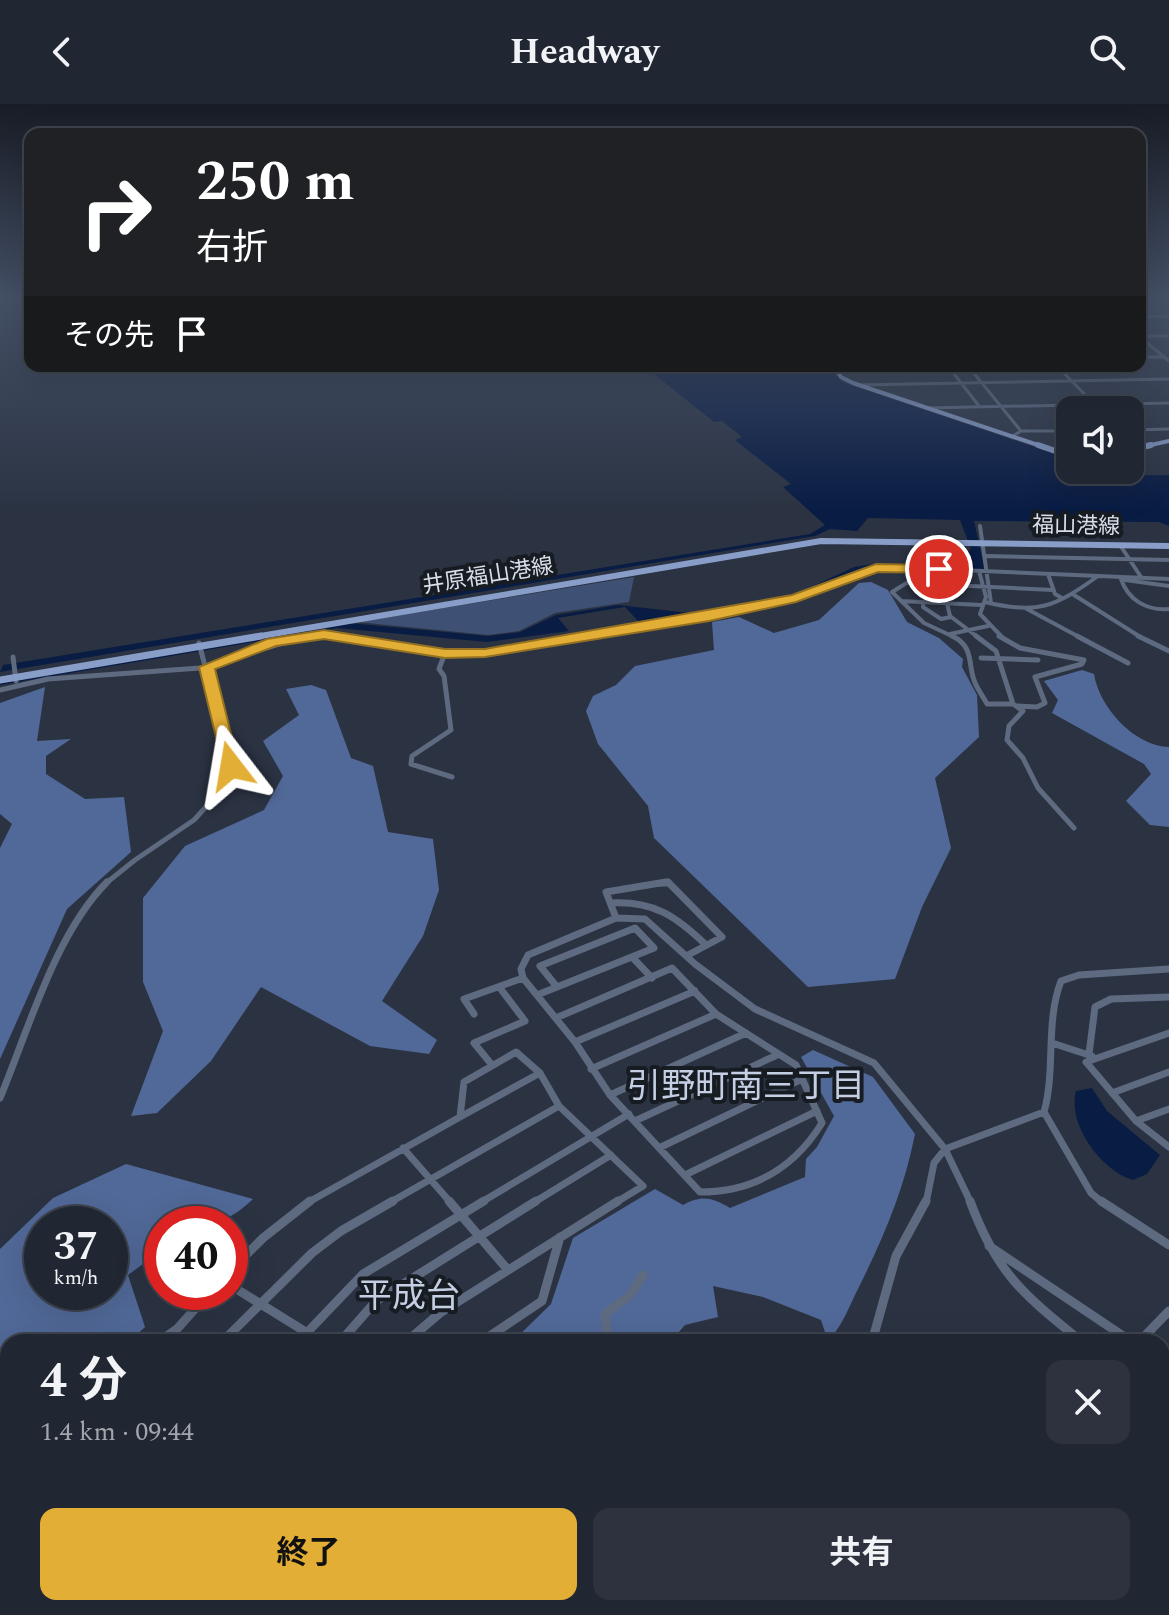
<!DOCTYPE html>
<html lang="ja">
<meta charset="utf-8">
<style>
:root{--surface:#202632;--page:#2d323e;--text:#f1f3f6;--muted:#a2a5ac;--line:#3d434d;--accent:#e3ae35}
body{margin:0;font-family:Spectral,"Noto Sans JP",serif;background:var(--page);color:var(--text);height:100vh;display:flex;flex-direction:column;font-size:30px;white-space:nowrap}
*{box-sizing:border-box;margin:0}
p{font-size:26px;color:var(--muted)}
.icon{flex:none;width:44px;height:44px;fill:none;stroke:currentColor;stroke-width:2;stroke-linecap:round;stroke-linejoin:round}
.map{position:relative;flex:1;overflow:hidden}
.details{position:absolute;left:0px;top:1230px;width:1170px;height:282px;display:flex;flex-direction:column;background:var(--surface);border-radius:24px 24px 0 0;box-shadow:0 8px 32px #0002,0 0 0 2px var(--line)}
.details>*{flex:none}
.hud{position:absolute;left:24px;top:24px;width:1122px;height:244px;border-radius:16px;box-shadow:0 8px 32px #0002,0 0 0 2px var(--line);background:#202124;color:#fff;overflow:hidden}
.tools{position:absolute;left:1056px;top:292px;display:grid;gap:16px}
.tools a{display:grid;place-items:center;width:88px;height:88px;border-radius:16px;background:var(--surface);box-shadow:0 8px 32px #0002,0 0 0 2px var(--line);font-size:40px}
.speed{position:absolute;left:24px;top:1102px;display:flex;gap:16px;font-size:40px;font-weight:700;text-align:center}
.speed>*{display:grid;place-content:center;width:104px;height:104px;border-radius:50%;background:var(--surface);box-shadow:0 8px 32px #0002,0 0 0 2px var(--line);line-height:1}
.speed small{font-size:20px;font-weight:400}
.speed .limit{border:12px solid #d22;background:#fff;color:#111}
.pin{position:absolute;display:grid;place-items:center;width:68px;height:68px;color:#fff;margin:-34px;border:4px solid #fff;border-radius:50%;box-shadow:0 2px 8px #0007}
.me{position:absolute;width:88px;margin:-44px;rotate:346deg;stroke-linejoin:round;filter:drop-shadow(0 0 6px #0008)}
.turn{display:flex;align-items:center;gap:28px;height:168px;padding:0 40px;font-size:36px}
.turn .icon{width:104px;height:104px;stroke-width:2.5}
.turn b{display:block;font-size:56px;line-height:68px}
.then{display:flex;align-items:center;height:76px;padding:0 40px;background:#0003;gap:16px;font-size:30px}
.round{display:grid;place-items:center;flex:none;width:84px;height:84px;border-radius:16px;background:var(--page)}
.head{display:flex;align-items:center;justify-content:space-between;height:136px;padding:0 40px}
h1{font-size:48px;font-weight:700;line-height:60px}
.cta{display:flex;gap:16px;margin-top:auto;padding:16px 40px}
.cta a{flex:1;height:92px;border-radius:16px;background:var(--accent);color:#111;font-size:32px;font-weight:700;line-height:92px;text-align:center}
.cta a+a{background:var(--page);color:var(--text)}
header{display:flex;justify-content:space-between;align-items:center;height:104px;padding:0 40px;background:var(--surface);font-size:36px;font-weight:700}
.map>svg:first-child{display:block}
.green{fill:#3e5073}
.forest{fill:#516998;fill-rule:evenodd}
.water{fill:#091c44}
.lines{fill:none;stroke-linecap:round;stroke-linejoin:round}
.minor-far4{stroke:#5e6a7f;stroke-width:3}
.minor-far3{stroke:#5e6a7f;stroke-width:4}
.minor-far2{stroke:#5e6a7f;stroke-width:5}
.minor-far1{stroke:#5e6a7f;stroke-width:7}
.minor{stroke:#5e6a7f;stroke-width:9}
.major-far2{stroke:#889ec9;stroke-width:4}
.major-far1{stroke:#889ec9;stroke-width:6}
.major{stroke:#889ec9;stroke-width:7}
.route{fill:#e3ae35;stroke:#947122;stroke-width:2}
.labels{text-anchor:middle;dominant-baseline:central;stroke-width:8;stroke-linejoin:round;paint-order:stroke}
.far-street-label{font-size:22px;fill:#d9dfe9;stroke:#171b22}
.near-neighbourhood-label{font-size:34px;fill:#c4cfe4;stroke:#171b22}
</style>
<header><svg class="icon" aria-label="back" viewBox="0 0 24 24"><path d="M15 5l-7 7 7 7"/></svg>Headway<svg class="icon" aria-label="search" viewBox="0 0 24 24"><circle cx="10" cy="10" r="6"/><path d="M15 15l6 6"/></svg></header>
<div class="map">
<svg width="1169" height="1511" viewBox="0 0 1169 1511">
<rect width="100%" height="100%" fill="#2b3343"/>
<path class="green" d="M634,473L629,498L555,509L519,527L488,531L357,518Z
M209,1504H316L318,1511H212Z"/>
<path class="forest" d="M871,478L888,486L907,518L939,534L963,555L962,563L977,591L979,633L935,674L951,744L922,803L895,875L808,883L654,734L648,702L598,640L586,607L593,592L616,581L635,562L714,546L712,518L739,513L774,529L819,516L859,479Z
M1082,566L1094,570C1099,603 1134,642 1169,643V723L1150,721L1126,697L1151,670L1144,660L1052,609L1058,596L1044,577Z
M311,581L326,586L351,654L373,662L388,728L433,735L439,786L423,832L382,897L437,936L429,950L370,942L261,883L211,957L157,1009L131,1012L163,927L143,878V794L185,742L264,706L283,672L263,637L299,611L286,585Z
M45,583L37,637L71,635L46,652V670L85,695L124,693L131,748L67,805L0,955V744L12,720L0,710V599Z
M813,946L873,973L915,1030C904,1086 884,1132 859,1183C848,1204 845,1218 828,1237L821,1216L763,1193L713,1182L718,1213L685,1221L670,1238H512L551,1200L573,1134L655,1085L683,1101C701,1091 712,1093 730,1104L805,1073L806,1055L817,1043L834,1012L801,953Z
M126,1060L253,1095C220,1126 205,1120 162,1120V1146L128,1171L145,1223L129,1238H8V1325L0,1329V1145L53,1094ZM42,1120H110V1188H42Z
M495,1504H692L684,1511H496Z"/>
<path class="water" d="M644,262H828L842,278L1070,355V366C1104,366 1136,373 1169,371V422L1159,418L974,417L985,466L881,462L857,467L801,491L692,513L638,517L625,503L558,514L569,527L487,538L337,524L0,581V578L349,519L488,532L520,528L556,511L618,501L699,510L798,489L854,463L878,459L953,460L971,445L960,416L868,414L857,427L830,425L815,432L0,568L3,561L810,430L825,421L783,383L791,380L735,336L742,333L722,317L714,318Z
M1092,984L1107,1007L1160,1051L1147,1070L1133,1076C1102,1067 1067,1021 1076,987Z
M104,1504H191L195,1511H94Z"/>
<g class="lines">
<path class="minor-far4" d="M1140,213L1169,212
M1141,232H1169
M1140,233L1169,257
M1140,253H1164
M948,262L979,302
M968,262L1021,327
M1057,262L1100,306
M858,281L1169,275
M926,304L1169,299
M1130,326L1169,325
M1011,333L1021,327H1070"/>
<path class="minor-far3" d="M980,422L991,499
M1120,441L1141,473
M986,452L1169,456
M939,465L950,512L979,534
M979,467L986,493L980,510L1003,534
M1048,470L1055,490L1062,494
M913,475L892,488L924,519L956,534
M1121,475C1128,496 1147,507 1169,505
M1125,476L1169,482
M908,479L1053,486
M1074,491L1142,534
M901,497L981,501
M923,498V503L941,515L951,513
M985,498C1037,511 1055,503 1098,472
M1027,505L1081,534
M950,530L988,522
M295,534L322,531L358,534
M572,534C650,520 730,509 807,491C836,484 859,468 888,463L1169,475"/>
<path class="minor-far2" d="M340,532L465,550L583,532
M952,532C974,542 968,560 974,576C977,585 983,592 987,600H1013L1023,607L1009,622L1007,636L1023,654L1038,684L1074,724
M976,532L996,547L1013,600
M999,532L1020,544L1084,556L1082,560L1035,573L1045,599L1037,603L1017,602
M1077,532L1128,559
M1138,532L1169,547
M445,549L439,565L444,572L451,626L412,652L411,660L452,673
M13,553L16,577
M981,554L1038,556
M0,586L48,575L200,564L306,532
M105,780L135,756L194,716L224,683L231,662L199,539
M653,780H670"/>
<path class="minor-far1" d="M668,778L722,833L688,851
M611,799C654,797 676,812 706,841
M616,814L606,788L666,778
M635,824L654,844L557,883L540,862Z
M633,854L652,874
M537,891L557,883
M474,910L464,895L523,874
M556,914L672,864L716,910L796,961L822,1019C794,1064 753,1088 700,1088L610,991L575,938L523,874L521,865L528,851L616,814L645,815L695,860L755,905L874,959L945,1045L1044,1008C1056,965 1045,919 1061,877L1079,871L1169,865
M1169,929L1086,958L1136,1017L1169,1043
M575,938L695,887
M1052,939L1092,952
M1089,950L1095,903L1111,895L1169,893
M492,961L474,939L525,917L500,884
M591,965L716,910
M1112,989L1169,968
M610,991L746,929
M0,994C28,927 55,830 107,778
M1044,1008L1091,1089L1103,1099
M460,1013L540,969
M637,1016L777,951
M1136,1017L1169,1005
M661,1043L802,975
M403,1044L451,1099
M685,1071L817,1007
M307,1099L460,1013L464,978L516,948L540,969L559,1002L643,1082L615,1099
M389,1099L559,1002
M480,1099L629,1010
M533,1099L611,1051
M926,1099L934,1059L945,1045L971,1099"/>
<path class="minor" d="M449,1097L508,1166
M970,1097C997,1170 1024,1191 1082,1238
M1101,1097L1169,1141
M989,1142L1132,1238
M230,1167L263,1134L310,1097
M230,1181L322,1238
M158,1238L177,1225L210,1188
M222,1238L312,1149L341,1127L393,1097
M298,1238L363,1170L484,1097
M340,1238L376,1197L536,1097
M406,1238L440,1209L618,1097
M481,1238L542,1197L560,1133
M603,1238L607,1228L605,1210L630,1191L643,1171
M872,1238L896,1152L926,1097
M1139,1238L1169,1207
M1162,1303L1169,1310
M0,1349L8,1347
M0,1410L8,1405
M0,1459L8,1453
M0,1499L8,1493
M200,1504L204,1511
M480,1504V1511
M878,1504L883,1511
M73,1511L82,1504
M709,1511L715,1504"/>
<path class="major-far2" d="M834,262L841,273L853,279L1044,343
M1142,343L1169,337"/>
<path class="major-far1" d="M1038,341L1070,352
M1130,346L1151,341
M249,534L821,437L1169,442"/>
<path class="major" d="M0,576L261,532"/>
</g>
<linearGradient id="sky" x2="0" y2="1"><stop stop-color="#181c25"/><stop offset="0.48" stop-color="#445066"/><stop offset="1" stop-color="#445066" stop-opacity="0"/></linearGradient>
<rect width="1169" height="406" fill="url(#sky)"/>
<path class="route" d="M876,460L939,461L946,465L939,469L878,468L796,498L709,517L485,553L445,554L324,535L276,542L215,565L239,662L231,667L223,662L199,563L267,535L324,526L445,545H485L792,491Z"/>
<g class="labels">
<g class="far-street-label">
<text transform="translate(1076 422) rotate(1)">福山港線</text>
<text transform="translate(488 472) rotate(-9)">井原福山港線</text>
</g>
<g class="near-neighbourhood-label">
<text x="746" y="983">引野町南三丁目</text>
<text x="409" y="1193">平成台</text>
</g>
</g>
</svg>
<div class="tools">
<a><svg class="icon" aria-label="sound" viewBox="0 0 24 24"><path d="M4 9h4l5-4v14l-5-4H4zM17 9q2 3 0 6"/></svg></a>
</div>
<div class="speed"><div>37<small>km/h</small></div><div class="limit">40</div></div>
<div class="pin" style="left:939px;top:465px;background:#d93025"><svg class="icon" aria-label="arrive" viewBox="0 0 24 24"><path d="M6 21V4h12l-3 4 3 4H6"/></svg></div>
<svg class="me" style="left:231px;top:662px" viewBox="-20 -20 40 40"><path d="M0-17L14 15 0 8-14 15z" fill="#e3ae35" stroke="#fff" stroke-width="4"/></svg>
<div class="hud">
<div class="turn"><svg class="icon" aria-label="right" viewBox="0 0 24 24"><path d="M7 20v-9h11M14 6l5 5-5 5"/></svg><div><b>250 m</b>右折</div></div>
<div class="then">その先<svg class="icon" aria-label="arrive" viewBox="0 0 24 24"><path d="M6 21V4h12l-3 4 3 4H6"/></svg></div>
</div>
<section class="details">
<div class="head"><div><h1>4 分</h1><p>1.4 km · 09:44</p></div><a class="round"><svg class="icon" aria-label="close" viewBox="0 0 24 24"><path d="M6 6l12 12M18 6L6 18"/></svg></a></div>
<div class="cta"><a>終了</a><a>共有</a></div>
</section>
</div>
